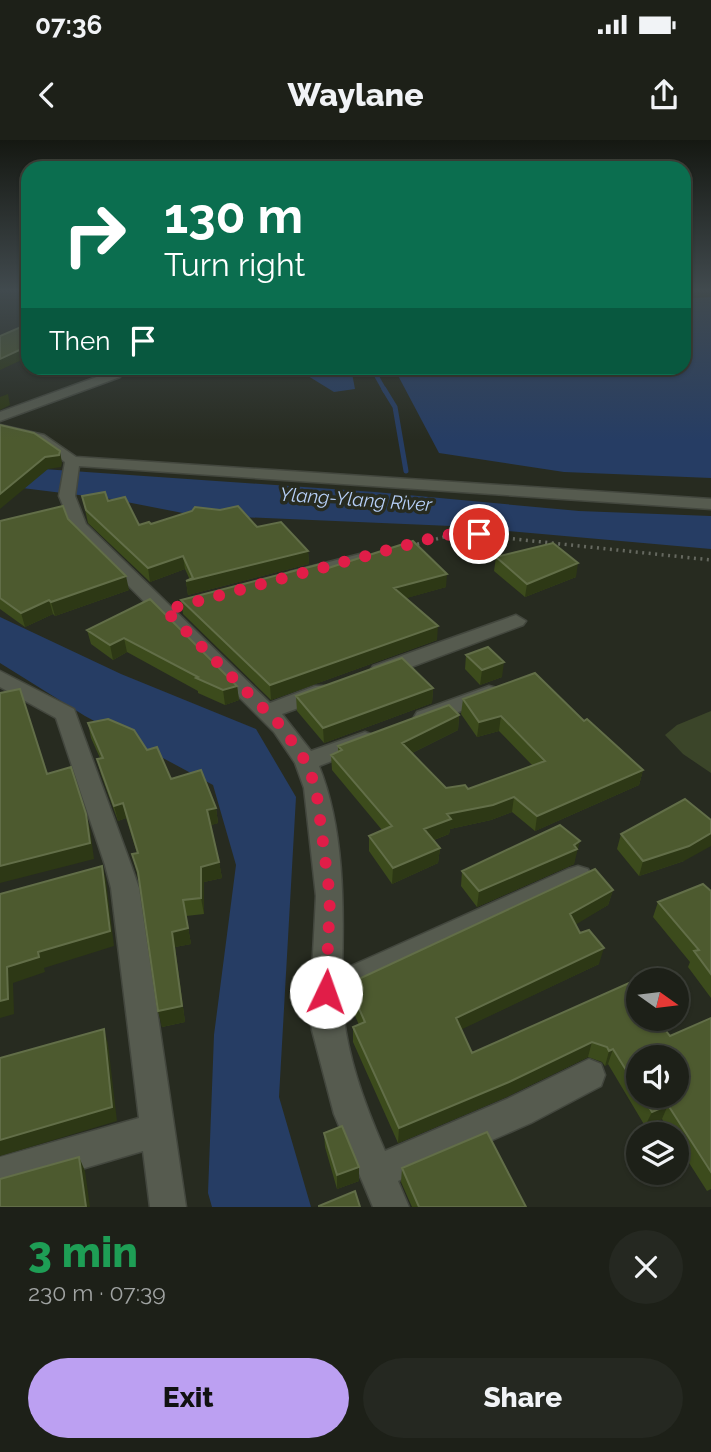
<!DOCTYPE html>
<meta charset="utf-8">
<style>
:root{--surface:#1d2018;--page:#252821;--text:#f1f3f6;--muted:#a0a3a2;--line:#3b3e37;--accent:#bca0f2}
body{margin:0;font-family:Raleway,sans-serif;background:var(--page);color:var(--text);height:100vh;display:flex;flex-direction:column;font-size:26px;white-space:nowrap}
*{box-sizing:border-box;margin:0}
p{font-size:23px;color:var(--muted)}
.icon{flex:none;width:38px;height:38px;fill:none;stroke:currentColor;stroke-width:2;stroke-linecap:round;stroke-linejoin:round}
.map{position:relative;height:1067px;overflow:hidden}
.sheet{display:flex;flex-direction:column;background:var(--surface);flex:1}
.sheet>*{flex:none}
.banner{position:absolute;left:21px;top:21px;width:670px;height:214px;border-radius:21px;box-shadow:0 2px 5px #0004,0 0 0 2px var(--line);background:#0b6e4f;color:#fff;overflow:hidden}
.needle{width:46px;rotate:104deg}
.buttons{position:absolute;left:626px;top:828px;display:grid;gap:14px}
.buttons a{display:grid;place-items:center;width:63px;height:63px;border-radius:50%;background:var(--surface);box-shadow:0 2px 5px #0004,0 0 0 2px var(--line);font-size:35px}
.pin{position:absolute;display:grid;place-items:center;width:60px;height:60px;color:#fff;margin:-30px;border:4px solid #fff;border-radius:50%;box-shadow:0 2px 7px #0007}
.me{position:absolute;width:77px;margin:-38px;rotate:3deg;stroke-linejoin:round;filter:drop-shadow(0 0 5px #0008)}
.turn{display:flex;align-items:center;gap:24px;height:147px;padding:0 28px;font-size:32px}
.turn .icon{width:91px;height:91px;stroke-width:2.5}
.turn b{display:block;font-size:49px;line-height:60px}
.then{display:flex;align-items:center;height:66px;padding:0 28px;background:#0003;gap:14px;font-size:26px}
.round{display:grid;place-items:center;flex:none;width:74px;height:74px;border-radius:37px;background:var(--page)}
.head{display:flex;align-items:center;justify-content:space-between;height:119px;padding:0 28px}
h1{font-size:42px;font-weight:800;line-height:52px;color:#1e9e55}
.action{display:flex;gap:14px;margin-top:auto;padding:14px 28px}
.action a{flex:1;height:80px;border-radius:42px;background:var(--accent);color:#111;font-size:28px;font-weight:800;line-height:80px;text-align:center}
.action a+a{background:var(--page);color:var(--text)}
.status{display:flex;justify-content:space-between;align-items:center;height:49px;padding:0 35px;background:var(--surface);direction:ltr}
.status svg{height:19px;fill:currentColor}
header{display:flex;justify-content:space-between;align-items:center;height:91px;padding:0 28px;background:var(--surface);font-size:32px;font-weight:800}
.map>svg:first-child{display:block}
.green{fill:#3b4529}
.water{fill:#263d64}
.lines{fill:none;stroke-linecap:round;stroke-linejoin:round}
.stream-far1{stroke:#263d64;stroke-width:4.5}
.stream{stroke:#263d64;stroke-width:5}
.minor-casing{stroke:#43473e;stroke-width:3}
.path{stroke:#65685f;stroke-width:3.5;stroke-dasharray:2 4.5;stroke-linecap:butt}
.minor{fill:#565b4f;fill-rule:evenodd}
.wall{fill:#3c4b1c;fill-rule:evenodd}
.shaded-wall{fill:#2d3815}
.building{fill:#4d5a2f;stroke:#626e48;stroke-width:2}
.route{stroke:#e11d48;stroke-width:12;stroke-dasharray:0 21.6}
.labels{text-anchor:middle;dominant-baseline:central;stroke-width:7;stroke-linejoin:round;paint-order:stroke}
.far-water-label{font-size:19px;font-style:italic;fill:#b6cff7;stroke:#272b20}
</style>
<div class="status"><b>07:36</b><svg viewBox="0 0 49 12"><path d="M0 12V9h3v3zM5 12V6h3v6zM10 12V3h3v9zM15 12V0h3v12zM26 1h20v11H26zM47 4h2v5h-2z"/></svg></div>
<header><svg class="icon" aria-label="back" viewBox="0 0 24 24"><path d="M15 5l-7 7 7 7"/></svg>Waylane<svg class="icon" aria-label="share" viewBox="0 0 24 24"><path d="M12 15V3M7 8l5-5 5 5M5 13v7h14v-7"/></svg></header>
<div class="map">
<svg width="711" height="1067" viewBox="0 0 711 1067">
<rect width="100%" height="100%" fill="#272b20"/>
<path class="green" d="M711,571V633L683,614L665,595L677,585Z"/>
<path class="water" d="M711,157V338L564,332L439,313L394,228H684V159Z
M295,228H351L355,249L334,252Z
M0,326L375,352L579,371L711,376V409L451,386L193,375L111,359L14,347Z
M0,477L121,534L256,589L296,657L279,957L311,1067H212L208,1053L214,895L236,725L213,645L85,576L0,523Z"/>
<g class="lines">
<path class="stream-far1" d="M372,228L385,251"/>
<path class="stream" d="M384,249L395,267L406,331"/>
<defs>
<path id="minor" d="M116,230L122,234L120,237L0,281V272Z
M0,285L44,295L76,317L711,359V369L79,326L75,356L86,384L270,563L315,546H331L334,551L331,556L282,574L311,611L365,592L373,595L376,600L373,605L319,626C344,688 344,764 342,830L568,729L578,726L588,729L592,737L588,745L342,859C345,912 364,963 385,1011L507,959L589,919L601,924L605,935L601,946L531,983L398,1041L409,1067H373L334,974L312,890L311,852L316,756L304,648L295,623L274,592L73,390L59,356L65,322L34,300L0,293Z
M360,414L369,419L366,423L296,441L287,436L290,432Z
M516,475L526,481L523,485L387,536H373L370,531L373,526Z
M0,531L74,569L131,725L139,748L186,1067H150L143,1011L0,1053V1017L139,978L111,748L105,725L56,578L0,547Z
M489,546L497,548L500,553L497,558L425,584L417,582L414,577L417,572Z"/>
</defs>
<use href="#minor" class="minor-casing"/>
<path class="path" d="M411,406L458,393L711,420"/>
<use href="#minor" class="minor"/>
</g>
<path class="wall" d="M82,356L108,361L139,385L151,384L257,387L308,411L309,424L188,455L186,441L190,440L185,429L150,442L88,383Z
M68,379L129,450L55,476L53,474L25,487L0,469V381Z
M496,417L576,437L525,457L494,431Z
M325,429L446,447L406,458L437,500L271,560L183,474L181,460Z
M150,459L237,546L239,560L225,565L198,553V551L127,512L113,520L91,504L87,490Z
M466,515L502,537L480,545L465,529Z
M433,548L432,563L324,603L297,571L296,556Z
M463,559L584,581L643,630L639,645L535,691L512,672L491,680L450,689L449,694L434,700L440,708L438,723L392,744L369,711V696L382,690L332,630L331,615L338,612V606L459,575L458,590L412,613L446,648L468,649L532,625L499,591L477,597L461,574Z
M88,583L147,610L171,639L216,668L218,683L211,685L219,722L222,738L204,742V774L186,776L191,804L175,807L185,882L162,887L139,741L132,714L137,713L126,678L118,681L101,634L97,619L100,618L91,598Z
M621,694L684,721L639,736L617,709Z
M575,717L574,724L477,767L461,746L462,731L576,717Z
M613,750L608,765L575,784L599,824L461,889L472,913L629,843L670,896L711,878V1049L707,1051L677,1004V994H671L662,979L645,986L608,924L605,926L602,922L588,917L506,957L398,1003L353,902V887L359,885L348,859V844ZM639,917L677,956H639Z
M710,751H711V858L688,827L690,822L653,777L658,762Z
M324,993L359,1027V1041L337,1049L325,1007Z
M402,1028L526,1067H412L401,1042Z"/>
<path class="shaded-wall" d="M28,206V217L0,230V219Z
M8,254L10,265L0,270V257Z
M60,311L62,323L61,327L48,329L0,369V354L45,317Z
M308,411L309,424L188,455L186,441Z
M183,416L185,429L150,442L148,428Z
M578,423L576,437L525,457L527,444Z
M447,434L446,447L393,462L394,448Z
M126,436L129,450L55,476L51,462Z
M49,460L53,474L25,487L21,473Z
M438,486L437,500L271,560L270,545Z
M124,498L127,512L113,520L110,505Z
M504,522L502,537L480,545L482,530Z
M237,546L239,560L225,565L223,550Z
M433,548L432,563L324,603L323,588Z
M459,575L458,590L402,618V603Z
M501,576L499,591L477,597L479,582Z
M643,630L639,645L535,691L537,676Z
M514,657L512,672L491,680L450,689L449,694L423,704L424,689L447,674Z
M123,663L126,678L118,681L114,666Z
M216,668L218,683L209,686L207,670Z
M86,674L90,689L94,719L0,743V726Z
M711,693V706L684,721L639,736L643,721Z
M580,701L574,724L477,767L479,751L574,705Z
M440,708L438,723L392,744L393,728Z
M219,722L222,738L204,742V774L201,758V727Z
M102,726L106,741L114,806L44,828L45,832L13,843L14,874L0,878V861L7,827L38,812Z
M613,750L608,765L567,790L570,774Z
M183,760L191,804L175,807L185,882L162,887L158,871L172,792Z
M604,808L599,824L454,893L456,878Z
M104,889L108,904L117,981L0,1016V1000Z
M592,902L588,917L506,957L398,1003L399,988Z
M613,909L608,924L605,926L609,911Z
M668,965L662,979L645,986L652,972Z
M79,1017L85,1031L90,1067H86Z
M359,1027V1041L337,1049V1035Z"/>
<path class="building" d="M28,184V206L0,219V196Z
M0,285L34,293L60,311L59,315L45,317L0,354Z
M105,352L108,361L125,357L139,385L149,382L151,384L192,371L195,367L220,370L238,366L257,387L281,382L308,411L186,441L193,438L183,416L148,428L86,370L82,356Z
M63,366L68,379L126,436L51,462L49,460L21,473L0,458V381Z
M413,401L447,434L394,448L438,486L270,545L181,460L321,424L325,429Z
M553,403L578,423L527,444L496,417Z
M150,459L237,546L223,550L196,538L198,537L124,498L110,505L87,490Z
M488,507L504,522L482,530L466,515Z
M402,518L433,548L323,588L296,556Z
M535,533L584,581L587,579L643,630L537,676L514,657L493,665L447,674L451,679L424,689L440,708L393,728L369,696L392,686L331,615L342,610L338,606L449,565L459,575L402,603L446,648L465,645L468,649L545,621L501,576L479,582L463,559Z
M20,549L47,634L71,627L86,674L90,703L0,726V553Z
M108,579L134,590L147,610L157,607L171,639L201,630L216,668L207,670L219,722L201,727V758L183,760L188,788L172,792L182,866L158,871L138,732L132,714L138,713L123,663L114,666L97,619L103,618L88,583Z
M685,659L711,680V693L689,706L643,721L621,694Z
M560,685L580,701L574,705L577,709L479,751L462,731Z
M102,726L110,791L38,812L39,817L7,827L8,859L0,861V754Z
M595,729L613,750L570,774L580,793L589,790L604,808L456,878L472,913L629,843L639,856V878H656L670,896L711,878V1032L668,965L652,972L642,956H677V917H639V951L613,909L609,911L607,907L592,902L509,942L399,988L353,887L365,882L348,844Z
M703,744L711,751V834L694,811L699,810L658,762Z
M104,889L112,967L0,1000V918Z
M342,986L359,1027L337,1035L324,993Z
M487,992L526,1067H419L402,1028Z
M79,1017L86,1067H0V1039Z
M355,1051L360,1067H319V1066Z"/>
<linearGradient id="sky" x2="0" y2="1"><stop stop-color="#151812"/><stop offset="0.5" stop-color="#414a4e"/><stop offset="1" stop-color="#414a4e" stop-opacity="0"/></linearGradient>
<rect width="711" height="300" fill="url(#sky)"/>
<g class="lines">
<path class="route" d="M326,852L330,757L316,648L306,622L282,587L165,470L444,395L479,394"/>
</g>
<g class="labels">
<g class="far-water-label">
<text transform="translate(356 359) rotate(4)">Ylang-Ylang River</text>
</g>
</g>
</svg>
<div class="buttons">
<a><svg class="needle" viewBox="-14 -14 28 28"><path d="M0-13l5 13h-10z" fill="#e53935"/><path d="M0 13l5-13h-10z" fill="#a0a3a2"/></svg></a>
<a><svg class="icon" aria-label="sound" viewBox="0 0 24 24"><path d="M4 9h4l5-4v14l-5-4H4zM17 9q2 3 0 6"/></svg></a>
<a><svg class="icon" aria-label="layers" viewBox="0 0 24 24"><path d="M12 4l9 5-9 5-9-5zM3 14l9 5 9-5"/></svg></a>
</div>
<div class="pin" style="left:479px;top:394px;background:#d93025"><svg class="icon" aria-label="arrive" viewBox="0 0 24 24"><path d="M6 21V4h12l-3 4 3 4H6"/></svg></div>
<svg class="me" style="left:326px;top:852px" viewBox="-20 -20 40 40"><circle r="19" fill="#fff"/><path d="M0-13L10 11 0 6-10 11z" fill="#e11d48"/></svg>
<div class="banner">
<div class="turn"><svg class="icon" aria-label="right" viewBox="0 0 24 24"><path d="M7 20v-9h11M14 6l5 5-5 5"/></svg><div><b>130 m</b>Turn right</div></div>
<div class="then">Then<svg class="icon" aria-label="arrive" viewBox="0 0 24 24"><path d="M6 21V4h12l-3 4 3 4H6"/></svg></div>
</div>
</div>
<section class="sheet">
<div class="head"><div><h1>3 min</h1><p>230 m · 07:39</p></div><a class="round"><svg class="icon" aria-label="close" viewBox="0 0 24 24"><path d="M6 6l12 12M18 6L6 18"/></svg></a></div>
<div class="action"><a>Exit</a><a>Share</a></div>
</section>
